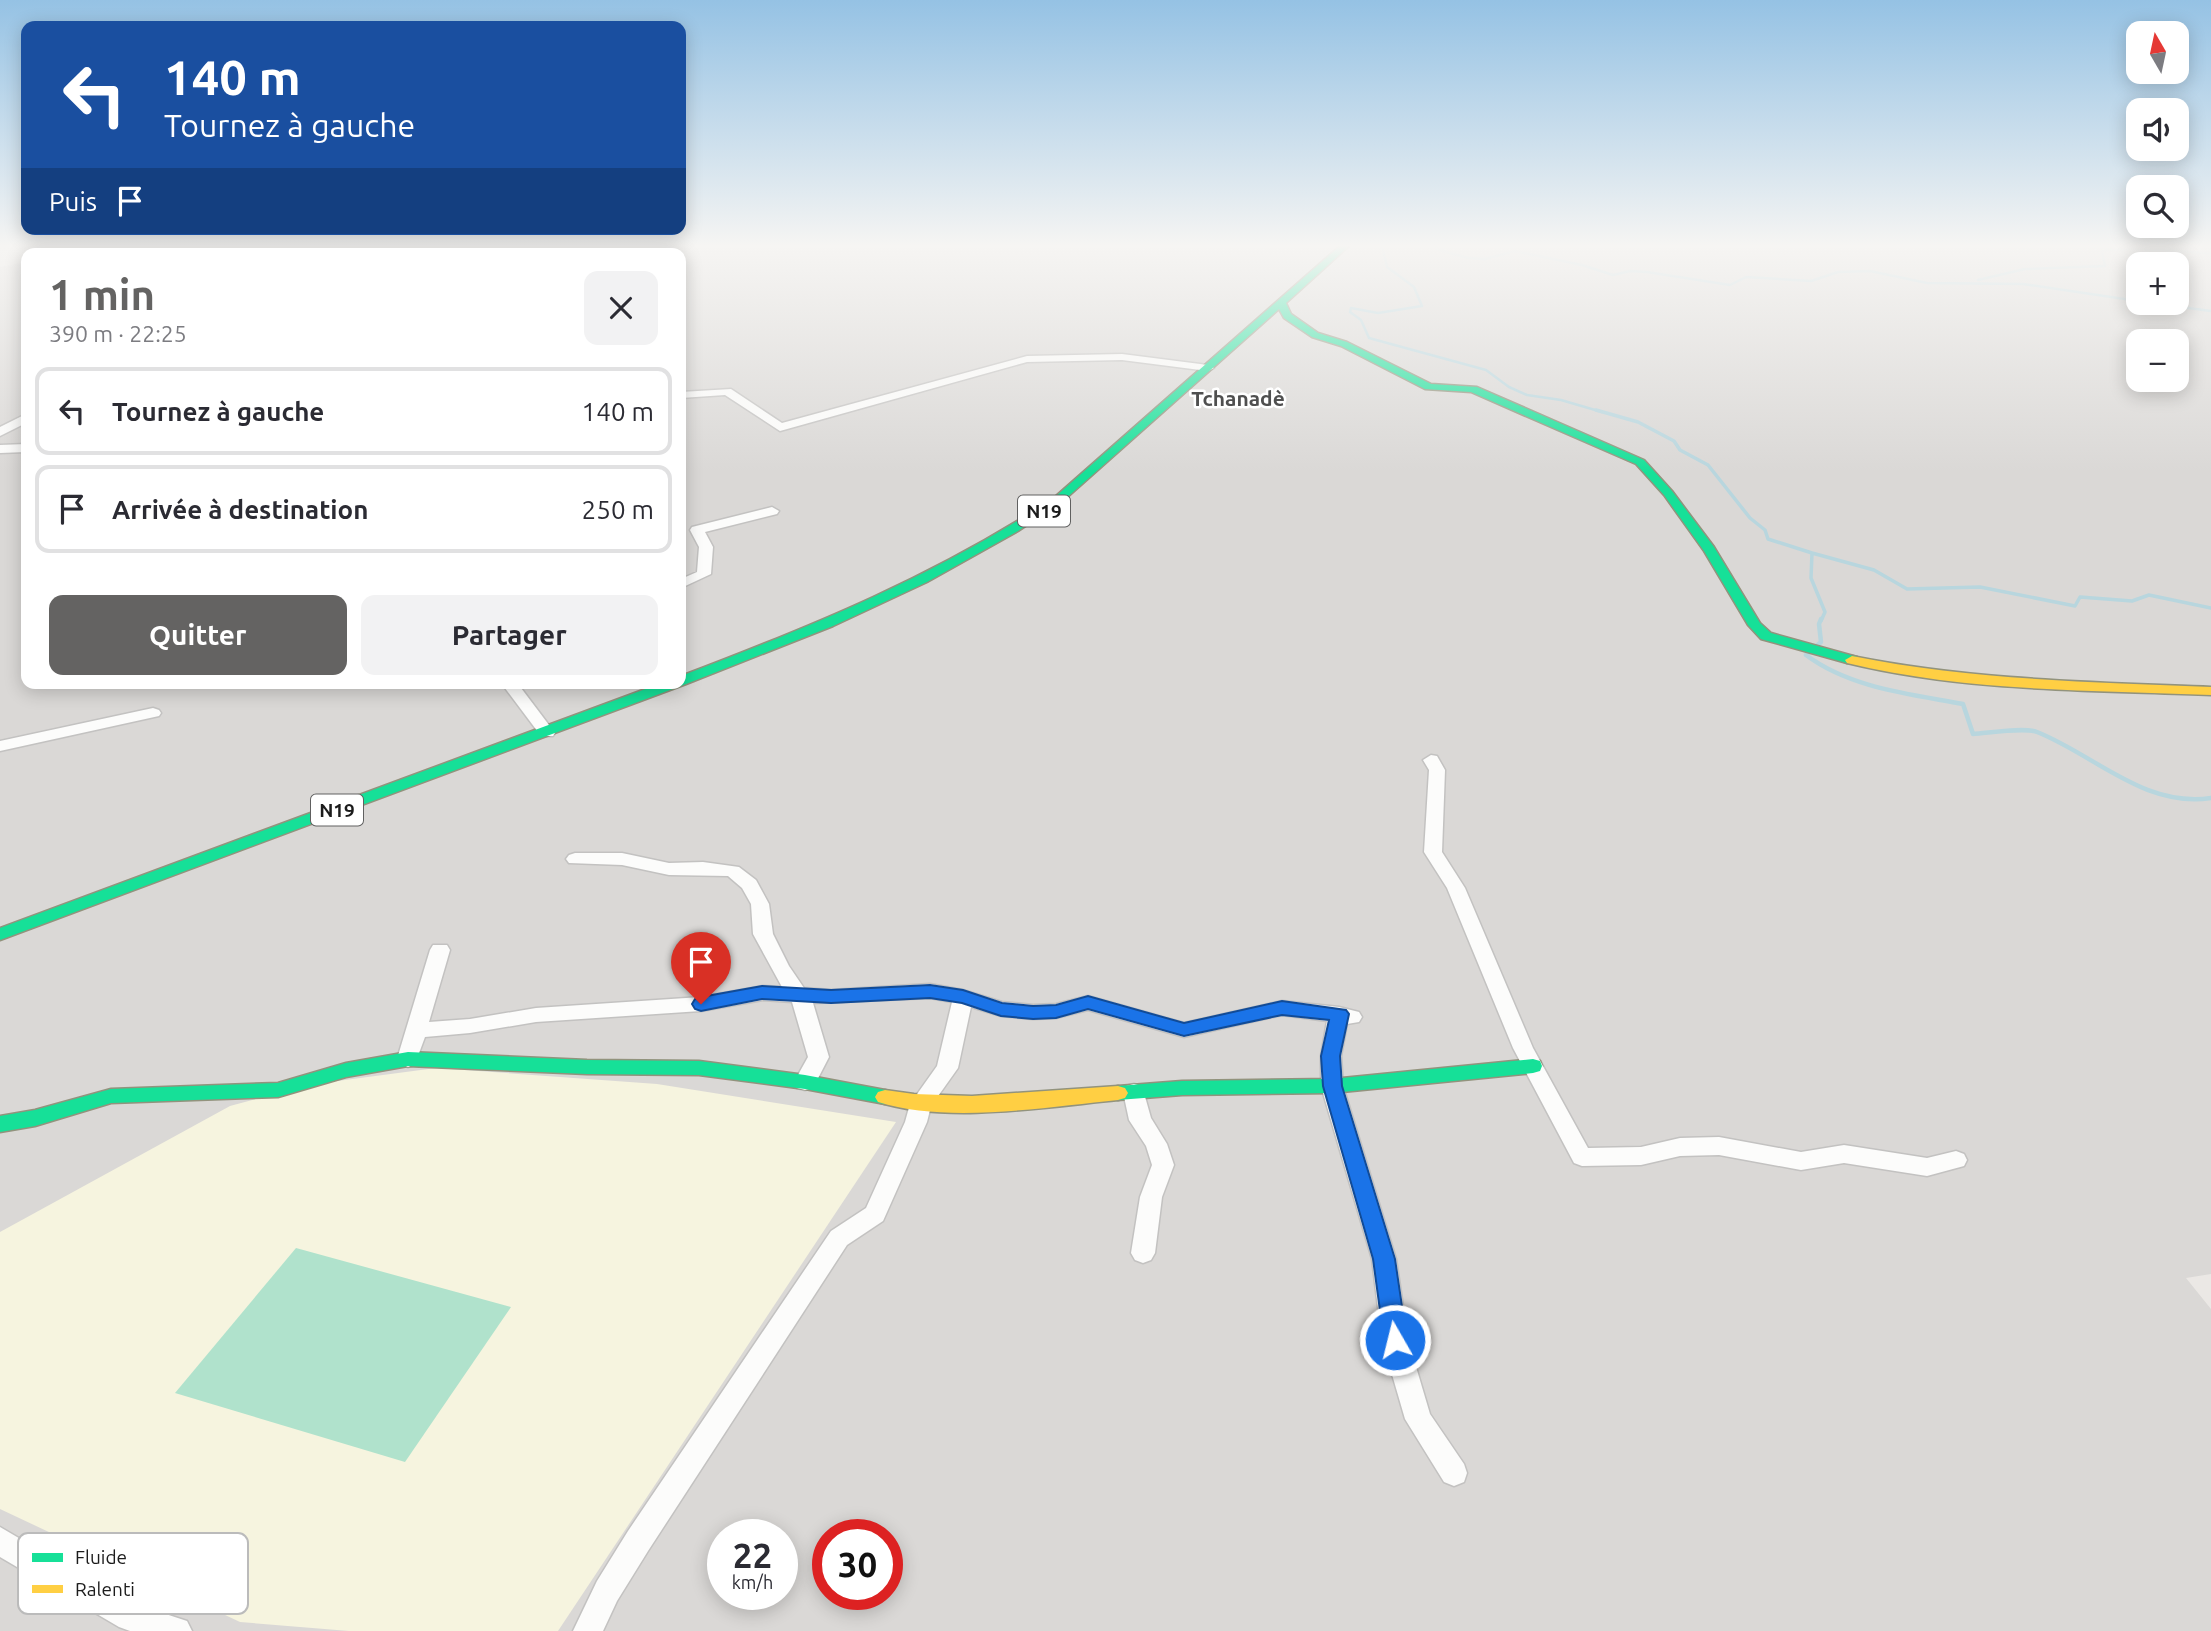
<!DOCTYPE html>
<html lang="fr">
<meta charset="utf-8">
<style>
:root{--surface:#fff;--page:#f2f2f3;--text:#2b2b33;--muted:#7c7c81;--line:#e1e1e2;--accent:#646362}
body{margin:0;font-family:Ubuntu,sans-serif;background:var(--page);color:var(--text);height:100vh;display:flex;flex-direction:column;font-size:26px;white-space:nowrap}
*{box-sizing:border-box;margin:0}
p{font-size:23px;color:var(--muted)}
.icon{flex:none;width:38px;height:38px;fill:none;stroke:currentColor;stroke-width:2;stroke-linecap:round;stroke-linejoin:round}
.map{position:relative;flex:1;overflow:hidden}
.side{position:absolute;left:21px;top:248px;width:665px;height:441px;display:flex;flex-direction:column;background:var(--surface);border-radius:14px;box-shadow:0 4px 18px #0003}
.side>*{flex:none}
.top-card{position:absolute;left:21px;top:21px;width:665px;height:214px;border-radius:14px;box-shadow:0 4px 18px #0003;background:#1a4fa0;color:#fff;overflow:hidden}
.needle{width:46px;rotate:351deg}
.buttons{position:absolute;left:2126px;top:21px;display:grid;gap:14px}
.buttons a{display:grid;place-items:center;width:63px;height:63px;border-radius:14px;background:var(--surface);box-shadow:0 4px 18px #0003;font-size:35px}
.speed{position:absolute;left:707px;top:1519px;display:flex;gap:14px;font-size:35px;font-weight:700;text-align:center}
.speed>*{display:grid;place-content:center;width:91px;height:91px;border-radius:50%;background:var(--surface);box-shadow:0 4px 18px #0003;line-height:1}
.speed small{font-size:18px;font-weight:400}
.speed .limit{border:10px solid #d22;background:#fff;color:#111}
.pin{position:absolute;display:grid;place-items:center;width:60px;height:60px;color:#fff;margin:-72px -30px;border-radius:50% 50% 50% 0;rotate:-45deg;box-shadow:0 0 7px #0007}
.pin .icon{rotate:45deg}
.me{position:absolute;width:77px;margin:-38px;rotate:352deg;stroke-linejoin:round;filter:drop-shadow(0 0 5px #0008)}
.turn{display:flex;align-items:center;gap:24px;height:147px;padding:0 28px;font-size:32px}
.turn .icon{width:91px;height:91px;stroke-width:2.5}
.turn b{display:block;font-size:49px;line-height:60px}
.then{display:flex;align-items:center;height:66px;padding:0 28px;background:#0003;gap:14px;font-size:26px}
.round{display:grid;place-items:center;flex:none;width:74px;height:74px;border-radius:14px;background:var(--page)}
.summary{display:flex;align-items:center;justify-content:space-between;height:119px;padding:0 28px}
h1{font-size:42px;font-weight:700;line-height:52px;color:var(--accent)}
.cta{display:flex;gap:14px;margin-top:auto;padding:14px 28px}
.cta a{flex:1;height:80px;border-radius:14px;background:var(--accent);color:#fff;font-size:28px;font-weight:700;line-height:80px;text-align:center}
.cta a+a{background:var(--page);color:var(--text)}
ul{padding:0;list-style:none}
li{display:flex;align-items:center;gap:21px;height:88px;margin:0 14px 10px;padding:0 14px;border:4px solid var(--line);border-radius:14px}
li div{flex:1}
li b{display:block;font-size:26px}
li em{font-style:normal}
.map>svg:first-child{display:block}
.residential{fill:#dad8d6;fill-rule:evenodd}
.education{fill:#f6f4df}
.pitch{fill:#b0e2cc}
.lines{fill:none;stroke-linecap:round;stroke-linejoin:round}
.stream-far2{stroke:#b8d6de;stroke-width:2.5}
.stream-far1{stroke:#b8d6de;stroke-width:3.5}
.stream{stroke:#b8d6de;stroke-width:4.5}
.street-casing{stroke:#c3c2c1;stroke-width:3}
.fast-casing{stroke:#92937d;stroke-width:3}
.slow-casing{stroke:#92937d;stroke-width:3}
.street{fill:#fcfcfb;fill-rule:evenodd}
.fast{fill:#16e098;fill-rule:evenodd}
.slow{fill:#ffcf43;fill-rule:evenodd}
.route{fill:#1a73e8;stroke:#114b97;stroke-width:2}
.labels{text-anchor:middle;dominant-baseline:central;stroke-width:5;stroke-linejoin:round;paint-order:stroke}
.shield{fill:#fff;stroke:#606060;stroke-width:2}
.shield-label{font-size:19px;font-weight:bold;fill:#1c1c1c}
.far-quarter-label{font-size:21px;font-weight:bold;fill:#4f4f4f;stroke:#fff}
.key{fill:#fff;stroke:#bbb;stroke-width:2}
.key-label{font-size:19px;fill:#1c1c1c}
</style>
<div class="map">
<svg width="2211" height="1631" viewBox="0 0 2211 1631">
<rect width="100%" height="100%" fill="#ebe8e5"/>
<path class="residential" d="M115,245H2211V1274L2186,1278L2211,1309V1631H0V267L26,262V684H681V254H69ZM2138,264H2177V303H2138ZM2138,341H2177V380H2138ZM723,1535H782V1594H723ZM828,1535H887V1594H828Z"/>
<path class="education" d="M436,1068L657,1084L896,1122L558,1631H349L240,1622L0,1509V1232L230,1106L307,1085Z"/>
<path class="pitch" d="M296,1248L511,1307L405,1462L175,1393Z"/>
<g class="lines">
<path class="stream-far2" d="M1382,245L1387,267L1414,287L1422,306L1378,313L1351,308L1350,312L1361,320L1369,338L1486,370L1509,387L1527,395L1561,400L1602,412
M1433,245L1439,250L1468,258L1485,259L1515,251L1582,265L1613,275L1630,271L1647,272L1730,285L1746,277L1811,281L1838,272L1870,271L1927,283L2023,284L2138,301
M1978,280L2025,269L2105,266L2102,251C2139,246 2174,252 2211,253
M2150,303L2211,311"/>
<path class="stream-far1" d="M1596,410L1638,422L1674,441L1680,450L1708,465L1750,518L1765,530L1768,539L1812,553L1811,578L1825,612L1821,621
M1812,553L1874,570L1907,589L1980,587L2075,606L2080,597L2132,601L2149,595L2211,608"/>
<path class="stream" d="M1821,619L1819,624L1821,642L1806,655C1850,688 1910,694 1963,704L1973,734C1989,733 2024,727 2037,732C2095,755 2144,808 2211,798"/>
<defs>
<path id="street" d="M1122,354L1208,365L1214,368L1208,371L1122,360L1027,362L780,431L725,395L681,398V392L731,389L782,423L1027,356Z
M26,414V423L0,436V427Z
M26,444V452L0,453V445Z
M772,507L779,511L777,514L705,532L713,547L711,574L681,588V579L697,572L699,547L690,530L692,527Z
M502,684H518L555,733L553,736H541Z
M153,708L159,710L161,713L159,716L0,751V741Z
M1431,755L1437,756L1445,770L1442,852L1465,888L1533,1048L1588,1148L1641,1147L1680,1138L1719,1137L1801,1152L1844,1145L1927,1158L1956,1151L1964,1154L1967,1160L1964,1166L1927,1176L1844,1163L1801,1170L1719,1155L1680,1156L1641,1165L1582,1166L1574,1163L1513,1048L1447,888L1424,852L1429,770L1423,760Z
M575,853H622L669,863L703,862L739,867L756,880L769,904L773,934L789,966L804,988L831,990L930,984L963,990L1002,1002L1033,1005L1056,1004L1088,996L1184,1023L1282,1001L1339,1007L1359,1012L1362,1017L1359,1022L1347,1024L1341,1056L1343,1086L1396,1259L1408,1340L1430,1414L1464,1464L1467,1473L1464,1482L1454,1486L1444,1482L1405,1419L1382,1340L1372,1259L1321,1086V1056L1327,1021L1282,1015L1184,1037L1088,1010L1056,1018L1033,1019L1001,1016L971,1007L958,1068L931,1106L927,1122L883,1221L847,1245L648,1551L617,1601L603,1631H573L597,1581L628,1531L831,1231L866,1208L905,1122L910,1104L937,1066L952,1002L930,998L813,1003L829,1057L813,1088L805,1090L797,1088L794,1082L808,1057L792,1002L763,1000L701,1011L536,1022L470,1033L425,1037L415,1064L408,1067L401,1064L397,1059L430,950L433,945H447L450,950L429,1022L470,1019L536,1008L701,997L763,986L782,987L753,934L751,904L742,888L728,876L669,875L622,865L569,863L566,859L569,855Z
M1134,1084L1142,1086L1151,1118L1167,1144L1174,1165L1162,1197L1155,1253L1151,1260L1143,1263L1135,1260L1131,1253L1140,1197L1152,1165L1146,1146L1129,1120L1123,1092L1126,1086Z
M0,1527L126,1601L187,1621L192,1631H130L119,1627L0,1557Z"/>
<path id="fast" d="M1341,245H1350L1286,303L1291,314L1318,333L1347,342L1431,384L1477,387L1644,460L1672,491L1714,547L1760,623L1771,633L1857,657L1859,660L1857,663H1847L1761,639L1748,625L1704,551L1664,495L1636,464L1471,392L1425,389L1341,346L1312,337L1284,318L1279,309L1063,501L1018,531L927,582L833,626L686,684L0,940V928L659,684H681V676C813,626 937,575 1055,497Z
M408,1052L587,1060L699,1061L805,1075L885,1090L892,1092L895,1097L892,1102L885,1104L805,1089L699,1075L587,1074L408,1066L346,1077L278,1097L111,1103L35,1126L0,1132V1116L35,1110L111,1089L278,1083L346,1063Z
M1533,1059L1540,1061L1542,1066L1540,1071L1533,1073L1332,1093L1182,1095L1118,1100L1111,1098L1108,1093L1111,1088L1118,1086L1182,1081L1332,1079Z"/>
<path id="slow" d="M1852,656C1971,680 2090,682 2211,687V695C2090,690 1966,692 1847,663L1845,660Z
M1118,1086L1125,1088L1128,1093L1125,1098L1118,1100C1047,1107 947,1124 878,1102L875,1097L878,1092L885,1090L914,1094L972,1096Z"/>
</defs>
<use href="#street" class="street-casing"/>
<use href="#fast" class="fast-casing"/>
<use href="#slow" class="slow-casing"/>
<use href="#street" class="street"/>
<use href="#fast" class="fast"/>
<use href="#slow" class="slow"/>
</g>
<linearGradient id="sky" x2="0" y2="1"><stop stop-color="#95c2e4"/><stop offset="0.52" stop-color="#f6f5f3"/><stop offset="1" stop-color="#f6f5f3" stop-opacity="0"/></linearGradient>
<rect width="2211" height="473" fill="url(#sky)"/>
<path class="route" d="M930,985L963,990L1002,1003L1033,1006L1056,1005L1088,996L1184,1023L1282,1001L1346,1010L1349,1014L1340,1056L1342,1086L1395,1259L1407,1340L1403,1348L1395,1351L1387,1348L1384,1340L1373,1259L1323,1086L1321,1056L1329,1020L1282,1015L1184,1036L1088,1009L1056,1018L1033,1019L1001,1016L962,1003L930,998L831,1003L762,999L701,1011L695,1009L692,1004L695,999L701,997L762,986L831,990Z"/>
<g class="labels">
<g class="shield">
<rect x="1018" y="495.5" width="52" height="31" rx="5"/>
<rect x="311" y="794.5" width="52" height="31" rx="5"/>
</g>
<g class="shield-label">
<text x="1044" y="511">N19</text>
<text x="337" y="810">N19</text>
</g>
<g class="far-quarter-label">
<text x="1238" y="398">Tchanadè</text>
</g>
</g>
<rect x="18" y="1533" width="230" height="81" rx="10" class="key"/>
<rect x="32" y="1553" width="31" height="9" fill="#16e098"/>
<rect x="32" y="1585" width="31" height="8" fill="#ffcf43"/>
<g class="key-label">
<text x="75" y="1564">Fluide</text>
<text x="75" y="1596">Ralenti</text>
</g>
</svg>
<div class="buttons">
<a><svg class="needle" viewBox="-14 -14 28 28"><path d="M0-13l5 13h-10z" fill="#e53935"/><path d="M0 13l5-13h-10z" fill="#7c7c81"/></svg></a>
<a><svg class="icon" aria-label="sound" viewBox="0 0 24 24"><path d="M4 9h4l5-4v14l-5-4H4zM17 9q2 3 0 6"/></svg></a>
<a><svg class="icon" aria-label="search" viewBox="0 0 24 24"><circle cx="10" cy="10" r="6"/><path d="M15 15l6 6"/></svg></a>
<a>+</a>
<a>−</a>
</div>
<div class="speed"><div>22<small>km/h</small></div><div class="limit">30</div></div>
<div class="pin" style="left:701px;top:1004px;background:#d93025"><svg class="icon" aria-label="arrive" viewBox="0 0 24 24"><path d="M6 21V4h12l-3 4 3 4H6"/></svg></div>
<svg class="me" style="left:1395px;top:1340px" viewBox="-20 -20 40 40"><circle r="17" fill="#1a73e8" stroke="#fff" stroke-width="3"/><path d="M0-11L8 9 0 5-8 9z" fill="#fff"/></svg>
<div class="top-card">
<div class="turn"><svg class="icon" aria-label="left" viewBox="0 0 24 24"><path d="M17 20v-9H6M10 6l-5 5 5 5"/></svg><div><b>140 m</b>Tournez à gauche</div></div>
<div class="then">Puis<svg class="icon" aria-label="arrive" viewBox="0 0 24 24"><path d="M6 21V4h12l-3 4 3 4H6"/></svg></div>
</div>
<section class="side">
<div class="summary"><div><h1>1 min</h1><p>390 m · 22:25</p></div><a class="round"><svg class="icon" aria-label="close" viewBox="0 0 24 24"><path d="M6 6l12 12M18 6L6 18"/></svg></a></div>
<ul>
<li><svg class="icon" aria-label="left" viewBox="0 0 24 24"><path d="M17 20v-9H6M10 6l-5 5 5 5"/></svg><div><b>Tournez à gauche</b></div><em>140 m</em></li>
<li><svg class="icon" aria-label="arrive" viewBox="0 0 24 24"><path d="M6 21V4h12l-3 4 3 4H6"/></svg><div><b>Arrivée à destination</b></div><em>250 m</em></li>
</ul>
<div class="cta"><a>Quitter</a><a>Partager</a></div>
</section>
</div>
